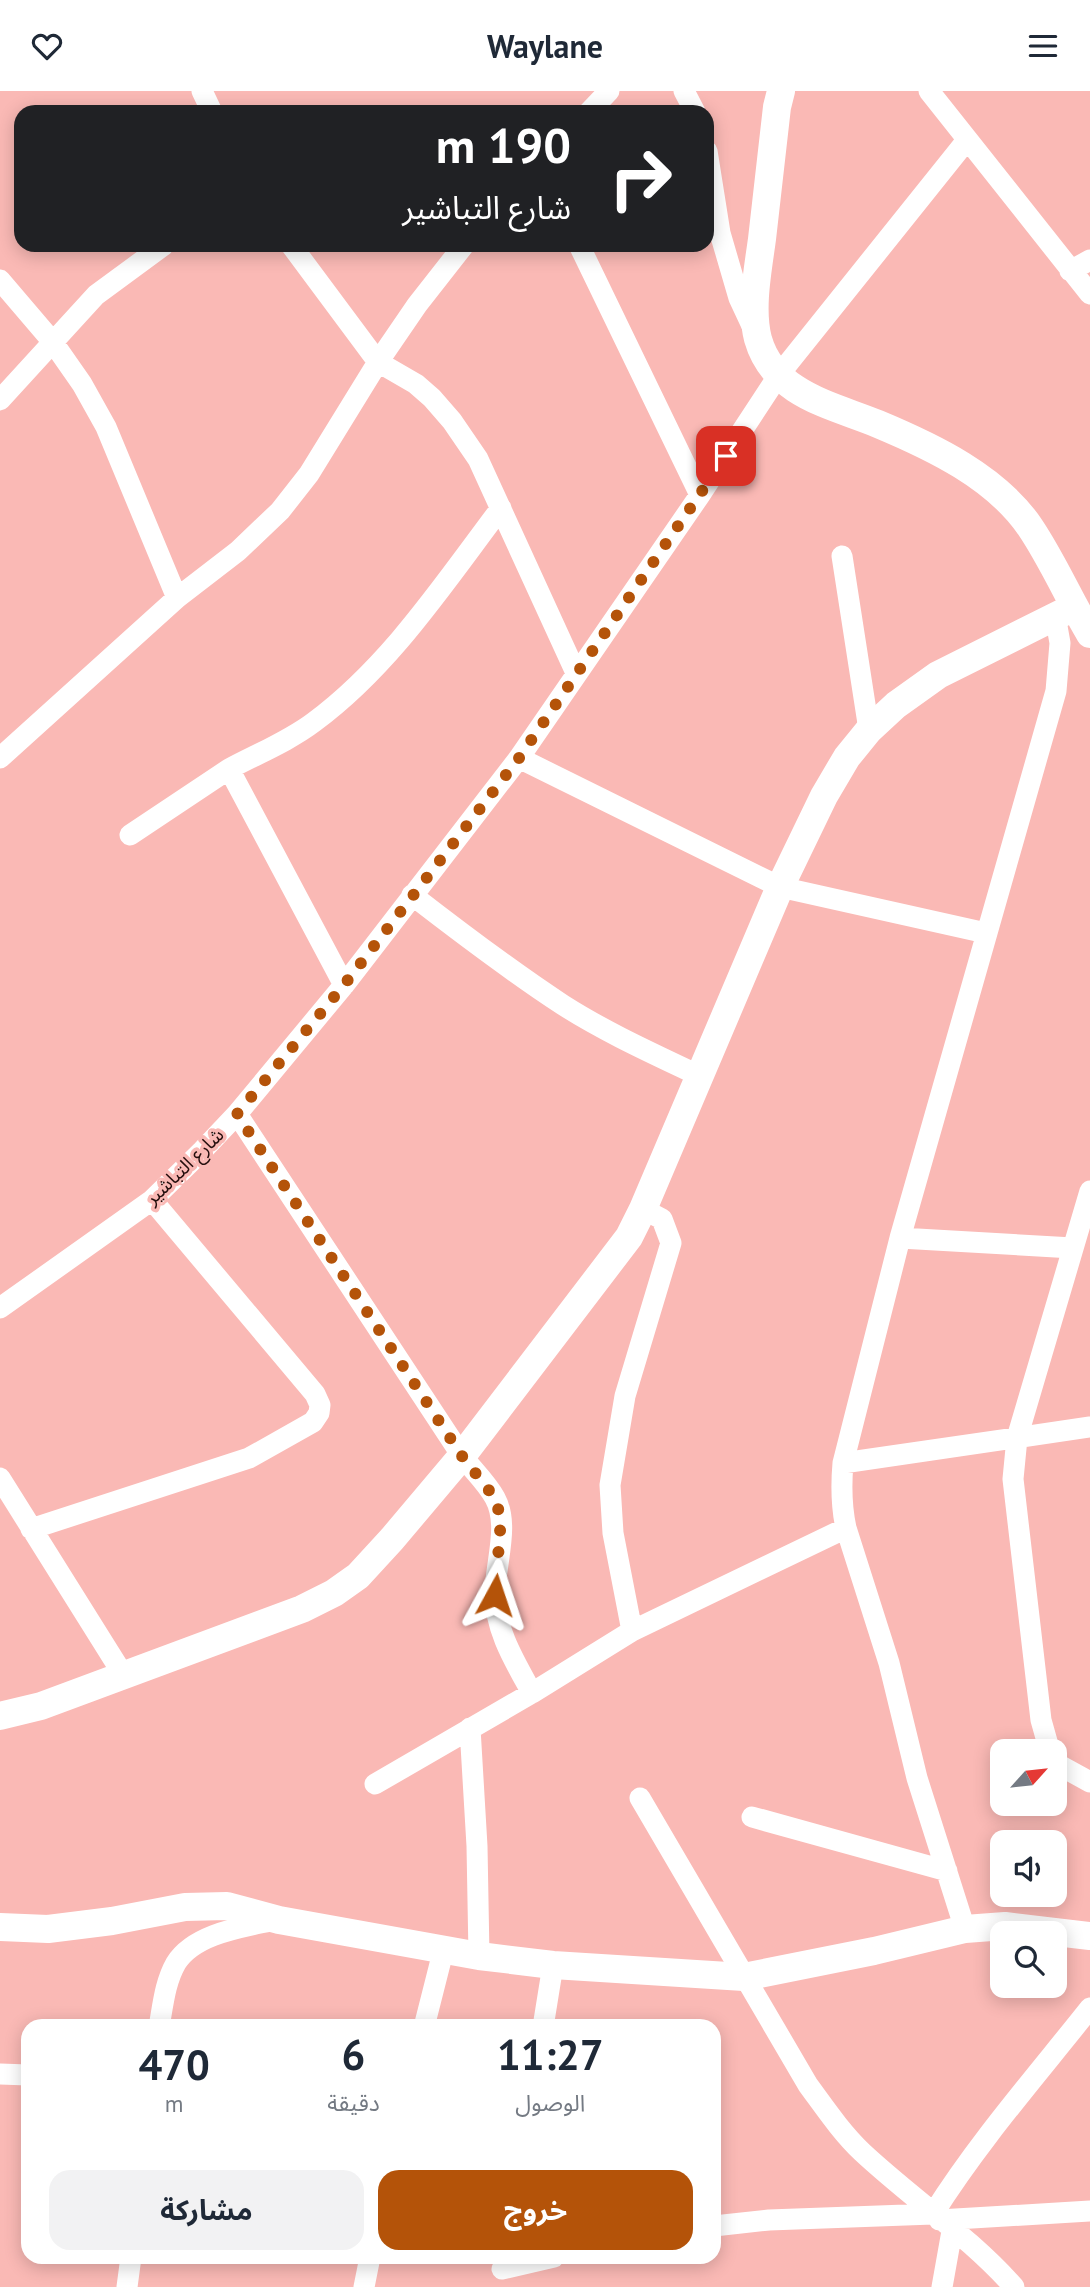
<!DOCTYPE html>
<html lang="ar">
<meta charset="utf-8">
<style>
:root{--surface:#fff;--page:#f2f2f3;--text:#1f2937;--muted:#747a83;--accent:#b45309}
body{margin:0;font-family:"PT Sans","Noto Sans Arabic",sans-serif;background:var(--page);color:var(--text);direction:rtl;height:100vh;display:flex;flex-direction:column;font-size:26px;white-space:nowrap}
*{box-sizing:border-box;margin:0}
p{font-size:23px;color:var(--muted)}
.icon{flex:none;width:38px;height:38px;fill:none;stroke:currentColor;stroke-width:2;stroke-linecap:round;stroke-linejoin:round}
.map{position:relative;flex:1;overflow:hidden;direction:ltr}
.sheet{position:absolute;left:21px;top:1928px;width:700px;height:245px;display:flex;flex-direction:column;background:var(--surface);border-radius:21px;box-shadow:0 4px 18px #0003;direction:rtl}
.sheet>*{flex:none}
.top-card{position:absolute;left:14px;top:14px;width:700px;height:147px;border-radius:21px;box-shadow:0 4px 18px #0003;direction:rtl;background:#202124;color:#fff;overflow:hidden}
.needle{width:46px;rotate:63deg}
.fabs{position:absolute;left:990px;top:1648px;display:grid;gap:14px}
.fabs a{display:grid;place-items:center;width:77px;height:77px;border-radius:14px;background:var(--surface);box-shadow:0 4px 18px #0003;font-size:35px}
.pin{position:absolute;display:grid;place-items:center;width:60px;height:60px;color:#fff;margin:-30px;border-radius:14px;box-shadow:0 4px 10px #0006}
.me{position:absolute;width:77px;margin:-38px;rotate:5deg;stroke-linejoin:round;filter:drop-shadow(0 0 5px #0008)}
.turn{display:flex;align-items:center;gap:24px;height:147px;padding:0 28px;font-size:32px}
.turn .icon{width:91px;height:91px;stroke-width:2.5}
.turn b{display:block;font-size:49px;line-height:60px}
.eta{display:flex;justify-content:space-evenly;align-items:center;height:119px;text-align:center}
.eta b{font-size:42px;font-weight:700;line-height:49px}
.cta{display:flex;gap:14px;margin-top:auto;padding:14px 28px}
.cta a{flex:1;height:80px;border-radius:21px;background:var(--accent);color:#fff;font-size:28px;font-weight:700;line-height:80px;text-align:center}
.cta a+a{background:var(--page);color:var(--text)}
header{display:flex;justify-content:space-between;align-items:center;height:91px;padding:0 28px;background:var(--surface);font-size:32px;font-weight:700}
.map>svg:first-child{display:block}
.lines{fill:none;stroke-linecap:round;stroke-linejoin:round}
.street{stroke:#fff;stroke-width:21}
.secondary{stroke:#fff;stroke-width:28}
.route{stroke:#b45309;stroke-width:12;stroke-dasharray:0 21.6}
.labels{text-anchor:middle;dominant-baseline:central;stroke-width:7;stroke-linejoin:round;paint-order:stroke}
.street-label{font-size:19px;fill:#240e0d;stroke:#fab9b5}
</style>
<header><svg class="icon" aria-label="menu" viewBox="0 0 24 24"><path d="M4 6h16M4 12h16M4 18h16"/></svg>Waylane<svg class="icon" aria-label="heart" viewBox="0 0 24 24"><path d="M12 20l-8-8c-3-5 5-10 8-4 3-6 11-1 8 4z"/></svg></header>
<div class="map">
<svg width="1090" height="2196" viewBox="0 0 1090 2196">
<rect width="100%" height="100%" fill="#fab9b5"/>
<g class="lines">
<path class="street" d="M202,0L212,21
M684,0L695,21
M929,0L1090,203
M589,21L609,0
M707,60L720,142L739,207L753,237
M291,154L378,271L416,293L432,307L452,330L478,368L576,582
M579,154L700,404
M1070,180L1090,169
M0,189L52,250L82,293L106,336L177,507
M0,309L96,204L164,154
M842,465L869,639
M0,667L177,507L238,460L280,420L309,383L378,271L417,214L464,154
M519,667L780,796L986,842
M130,744L229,678
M412,804C461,842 511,880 563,914C607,942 654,963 700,985
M344,894L229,678C257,663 289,650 314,631C390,575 445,491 501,417
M237,1023L462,1365C472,1378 487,1392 495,1407C510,1434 495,1473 495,1503C495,1539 515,1571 532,1602
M900,1147L1073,1157
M0,1217L152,1109L202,1060L237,1023L344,894L519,667L700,404L778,285L967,49
M843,1372L1090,1336
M0,1387L124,1585
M31,1438L249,1367L313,1331L319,1322L320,1314L315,1303L152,1109
M632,1540L613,1442L610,1394L625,1305L671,1152L662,1128L643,1118
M470,1637L477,1755L479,1865
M1050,1661L1041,1629L1013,1388L1017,1347L1090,1100
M1055,1670L1059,1674L1090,1691
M375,1693L532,1602L632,1540L846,1437
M640,1707L808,1994C825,2017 841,2041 862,2061C910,2106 971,2147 1014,2196
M752,1726L947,1780
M965,1838L917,1687L889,1572L846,1437C841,1414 841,1395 843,1372L900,1147L1056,600L1060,552L1055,524
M159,1936C163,1914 165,1891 176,1872C195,1842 244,1836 275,1829
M424,1936L444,1857
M543,1936L553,1874
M0,1983L28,1984
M939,2129L1090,2120
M714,2135L769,2129L933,2123C979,2050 1036,1985 1090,1917
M502,2178L554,2166
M127,2196L131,2166
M364,2196L370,2166
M942,2196L952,2140"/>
<path class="secondary" d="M781,0L777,16C772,60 767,104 762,148C758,178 750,218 758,248C774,304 832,314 878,333C933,356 996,386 1030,436C1053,470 1069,508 1090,543
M0,1625L41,1615L302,1518L334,1502L358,1485L392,1448L462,1365L629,1146L643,1118L780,796L824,705L847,666L869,639L896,614L938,584L1074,516
M0,1836L48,1838L112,1830L185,1816L227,1815L279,1829L479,1865L553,1874L744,1886L874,1860L965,1838L1005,1835L1090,1845"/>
</g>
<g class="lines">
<path class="route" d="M495,1504L501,1428L495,1407L462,1365L237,1023L344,894L519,667L726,365"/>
</g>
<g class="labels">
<g class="street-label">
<text transform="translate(184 1075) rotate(-44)">شارع التباشير</text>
</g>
</g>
</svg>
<div class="fabs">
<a><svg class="needle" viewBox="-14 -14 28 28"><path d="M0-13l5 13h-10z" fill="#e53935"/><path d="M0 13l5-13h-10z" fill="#747a83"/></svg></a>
<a><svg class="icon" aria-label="sound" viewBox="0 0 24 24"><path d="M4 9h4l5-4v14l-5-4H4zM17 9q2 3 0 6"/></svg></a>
<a><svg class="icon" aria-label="search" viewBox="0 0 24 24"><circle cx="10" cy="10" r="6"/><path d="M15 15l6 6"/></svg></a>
</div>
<div class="pin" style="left:726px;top:365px;background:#d93025"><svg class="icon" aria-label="arrive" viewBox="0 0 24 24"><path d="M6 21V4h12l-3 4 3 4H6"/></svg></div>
<svg class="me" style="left:495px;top:1504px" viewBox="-20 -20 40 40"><path d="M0-17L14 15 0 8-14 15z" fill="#b45309" stroke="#fff" stroke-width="4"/></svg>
<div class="top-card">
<div class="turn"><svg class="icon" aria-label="right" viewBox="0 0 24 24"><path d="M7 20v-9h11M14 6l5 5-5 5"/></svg><div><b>190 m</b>شارع التباشير</div></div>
</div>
<section class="sheet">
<div class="eta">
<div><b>11:27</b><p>الوصول</p></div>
<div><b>6</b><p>دقيقة</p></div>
<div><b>470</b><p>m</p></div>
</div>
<div class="cta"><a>خروج</a><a>مشاركة</a></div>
</section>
</div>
